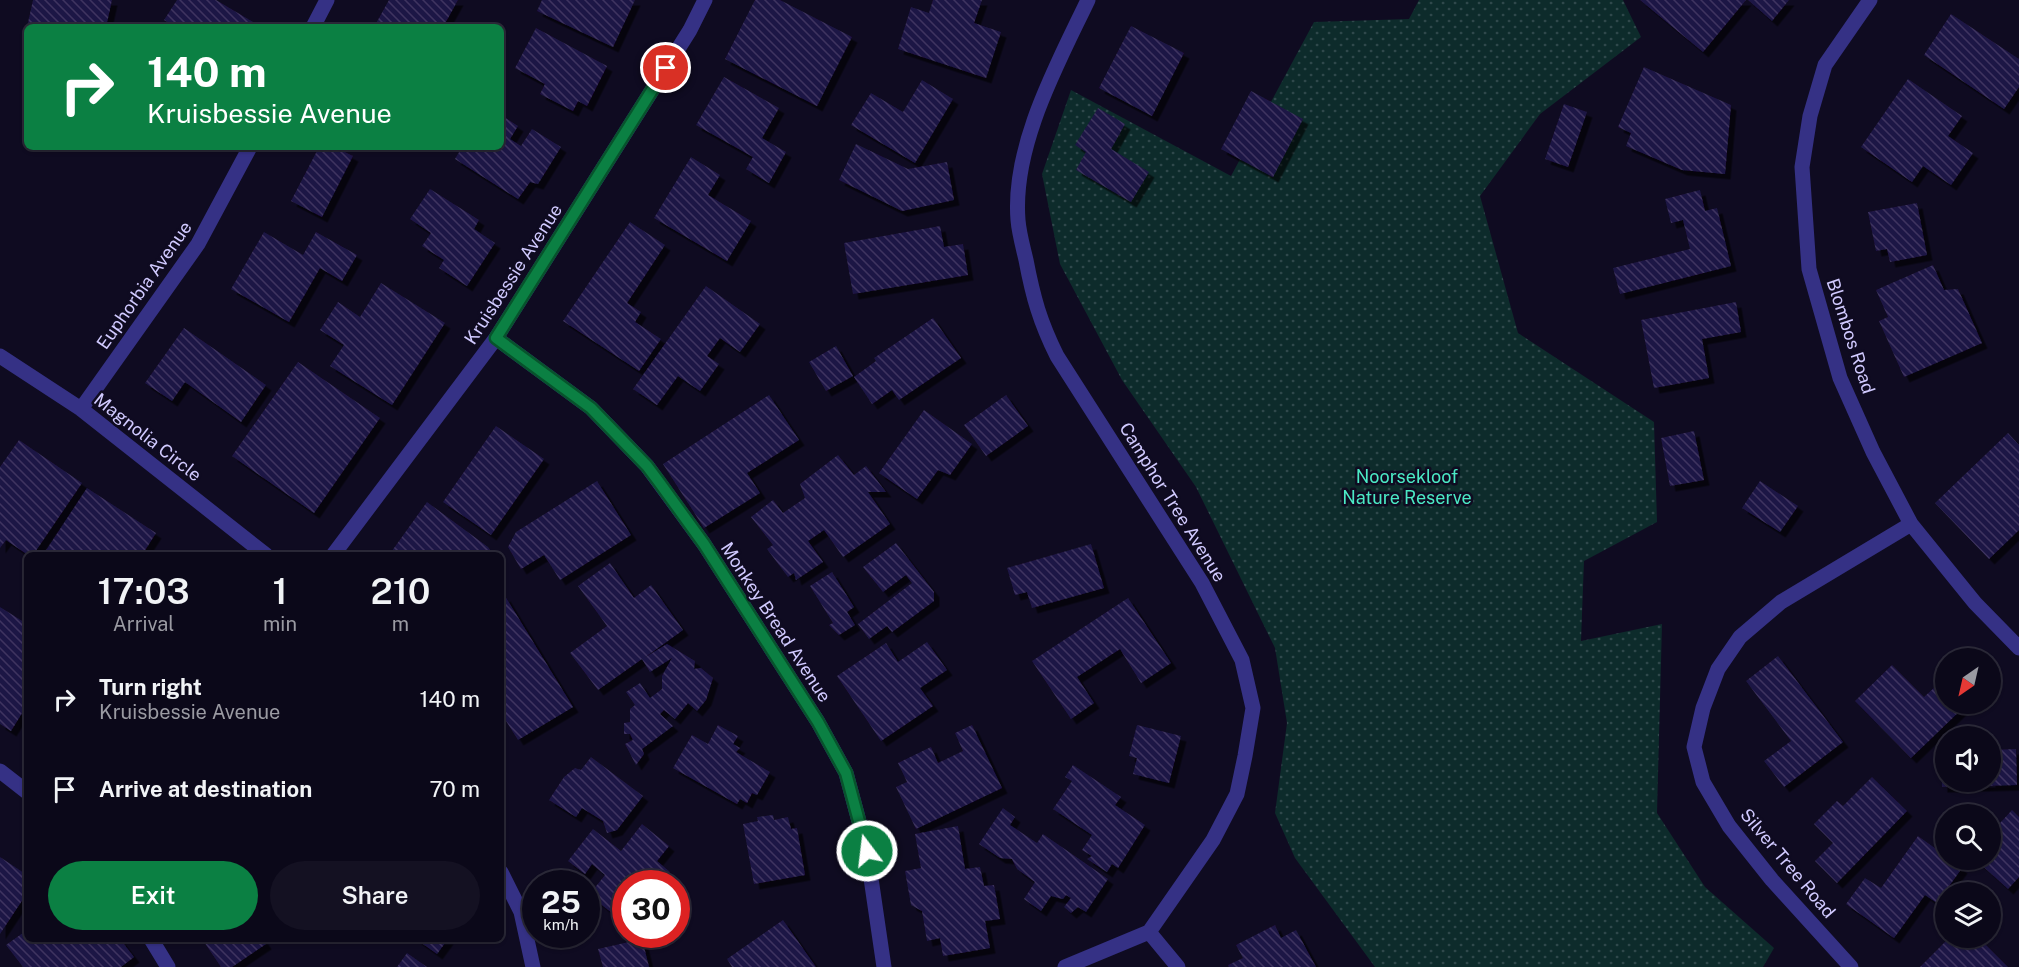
<!DOCTYPE html>
<style>
:root{--surface:#0b0819;--page:#141122;--text:#f1f3f6;--muted:#9a9aa2;--line:#2b2938;--accent:#0b8043}
body{margin:0;font-family:"Public Sans",sans-serif;background:var(--page);color:var(--text);height:100vh;display:flex;flex-direction:column;font-size:22px;white-space:nowrap}
*{box-sizing:border-box;margin:0}
p{font-size:20px;color:var(--muted)}
.icon{flex:none;width:33px;height:33px;fill:none;stroke:currentColor;stroke-width:2;stroke-linecap:round;stroke-linejoin:round}
.map{position:relative;flex:1;overflow:hidden}
.side{position:absolute;left:24px;top:552px;width:480px;height:390px;display:flex;flex-direction:column;background:var(--surface);border-radius:9px;box-shadow:0 2px 4px #0004,0 0 0 2px var(--line)}
.side>*{flex:none}
.hud{position:absolute;left:24px;top:24px;width:480px;height:126px;border-radius:9px;box-shadow:0 2px 4px #0004,0 0 0 2px var(--line);background:#0b8043;color:#fff;overflow:hidden}
.needle{width:39px;rotate:214deg}
.fabs{position:absolute;left:1935px;top:648px;display:grid;gap:12px}
.fabs a{display:grid;place-items:center;width:66px;height:66px;border-radius:50%;background:var(--surface);box-shadow:0 2px 4px #0004,0 0 0 2px var(--line);font-size:30px}
.speed{position:absolute;left:522px;top:870px;display:flex;gap:12px;font-size:30px;font-weight:700;text-align:center}
.speed>*{display:grid;place-content:center;width:78px;height:78px;border-radius:50%;background:var(--surface);box-shadow:0 2px 4px #0004,0 0 0 2px var(--line);line-height:1}
.speed small{font-size:15px;font-weight:400}
.speed .limit{border:9px solid #d22;background:#fff;color:#111}
.pin{position:absolute;display:grid;place-items:center;width:51px;height:51px;color:#fff;margin:-26px;border:3px solid #fff;border-radius:50%;box-shadow:0 2px 6px #0007}
.me{position:absolute;width:66px;margin:-33px;rotate:345deg;stroke-linejoin:round;filter:drop-shadow(0 0 4px #0008)}
.turn{display:flex;align-items:center;gap:21px;height:126px;padding:0 24px;font-size:27px}
.turn .icon{width:78px;height:78px;stroke-width:2.5}
.turn b{display:block;font-size:42px;line-height:51px}
.eta{display:flex;justify-content:space-evenly;align-items:center;height:102px;text-align:center}
.eta b{font-size:36px;font-weight:600;line-height:42px}
.primary-button{display:flex;gap:12px;margin-top:auto;padding:12px 24px}
.primary-button a{flex:1;height:69px;border-radius:36px;background:var(--accent);color:#fff;font-size:24px;font-weight:600;line-height:69px;text-align:center}
.primary-button a+a{background:var(--page);color:var(--text)}
ul{padding:0;list-style:none}
li{display:flex;align-items:center;gap:18px;height:90px;padding:0 24px}
li div{flex:1}
li b{display:block;font-size:22px}
li em{font-style:normal}
.map>svg:first-child{display:block}
.grass{fill:url(#grass-dots)}
.building{fill:url(#building-back-hatch);filter:url(#shadow)}
.lines{fill:none;stroke-linecap:round;stroke-linejoin:round}
.minor{stroke:#353185;stroke-width:15}
.route-casing{stroke:#07532c;stroke-width:15}
.route{stroke:#0b8043;stroke-width:10}
.labels{text-anchor:middle;dominant-baseline:central;stroke-width:5;stroke-linejoin:round;paint-order:stroke}
.street-label{font-size:18px;fill:#d1caff;stroke:#0f0b21}
.park-label{font-size:18px;fill:#4beac5;stroke:#0f0b21}
</style>
<div class="map">
<svg width="2019" height="967" viewBox="0 0 2019 967">
<defs>
<pattern id="grass-dots" width="8" height="8" patternUnits="userSpaceOnUse" patternTransform="scale(1.5)"><rect width="8" height="8" fill="#0d2b2b"/><path d="M2 2h.1M6 6h.1" fill="none" stroke="#2f484b" stroke-width="1.8" stroke-linecap="round"/></pattern>
<pattern id="building-back-hatch" width="6" height="6" patternUnits="userSpaceOnUse" patternTransform="scale(1.5)"><rect width="6" height="6" fill="#1f1544"/><path d="M-1 5l2 2M0 0l6 6M5-1l2 2" fill="none" stroke="#3e3660"/></pattern>
<filter id="shadow"><feDropShadow dx="5.5" dy="5.5" stdDeviation="0" flood-color="#0009"/></filter>
</defs>
<rect width="100%" height="100%" fill="#0f0b21"/>
<path class="grass" d="M1419,0H1623L1641,37L1540,114L1480,196L1518,333L1654,422L1657,522L1584,561L1581,641L1662,624L1657,813L1705,887L1774,948L1763,967H1375L1295,858L1275,813L1287,723L1275,648L1196,487L1122,380L1060,264L1042,174L1071,90L1231,176L1314,22L1409,19Z"/>
<path class="building" d="M33,0H112L106,27H27Z
M177,0H216L258,25L256,27H176L164,20Z
M389,0H458L443,27H374Z
M542,0H635L613,47L537,11Z
M755,0H780L852,37L817,106L725,59Z
M933,0H982L974,23L1001,32L986,78L898,49L911,7L929,13Z
M1640,0H1746L1703,52Z
M1748,0H1789L1772,21Z
M1951,14L2019,59V87L2004,109L1924,55Z
M1131,26L1184,53L1152,116L1099,88Z
M536,28L607,66L587,106L578,101L573,111L540,94L545,84L515,68Z
M1644,67L1731,105L1725,174L1682,170L1626,146L1631,133L1618,127Z
M724,77L779,108L762,138L786,152L769,183L746,169L753,157L696,125Z
M1908,79L1962,116L1948,136L1973,153L1951,185L1923,166L1912,182L1861,147Z
M922,80L953,99L915,163L851,125L871,93L903,112Z
M1251,91L1303,119L1273,177L1221,149Z
M1564,104L1587,112L1568,167L1545,159Z
M1098,108L1125,124L1111,149L1149,172L1131,202L1076,170L1086,152L1075,145Z
M501,115L518,126L510,139L521,146L532,129L561,147L538,184L530,182L518,199L455,159L462,147H501Z
M856,144L908,169L947,162L954,200L902,211L839,180Z
M319,147H335L353,156L322,217L291,201Z
M691,157L720,175L708,195L751,221L727,261L654,218Z
M430,189L479,220L474,229L495,243L467,286L439,268L444,260L422,246L431,233L410,219Z
M1700,190L1705,211L1717,208L1731,266L1620,294L1613,268L1690,249L1683,220L1671,223L1665,199Z
M1917,203L1927,255L1890,262L1887,249L1876,251L1868,212Z
M630,222L665,245L627,303L641,312L635,322L661,339L639,371L563,321Z
M940,226L944,247L963,244L968,275L853,294L844,243Z
M264,232L303,255L316,232L357,255L342,281L320,268L289,322L231,289Z
M1933,265L1944,290L1958,289L1982,343L1904,377L1879,321L1888,317L1876,290Z
M381,283L445,323L392,405L330,366L344,345L320,330L338,302L360,317Z
M706,286L760,324L740,352L720,338L707,356L719,364L700,391L678,376L657,405L633,389Z
M1736,302L1741,332L1702,339L1709,378L1654,388L1641,320Z
M933,318L961,358L899,400L892,390L872,404L854,377L876,361L874,358Z
M184,328L266,385L241,422L185,382L172,401L145,383Z
M836,346L853,376L826,391L809,362Z
M298,362L380,418L314,513L232,456Z
M769,395L799,440L747,473L760,493L704,528L663,464Z
M1006,395L1028,426L986,456L964,425Z
M924,410L972,444L950,475L938,470L917,499L879,473Z
M496,426L544,459L491,535L443,502Z
M1694,431L1704,480L1670,486L1661,438Z
M2008,433L2019,445V530L1989,559L1935,503Z
M19,440L82,483L33,555H28L6,540L0,548V467Z
M838,455L854,475L866,466L886,492H868L890,524L843,557L824,530L808,541L823,562L796,580L794,573L788,577L767,549L773,545L751,517L773,500L783,513L805,498L800,484Z
M597,481L631,535L560,580L544,555L521,569L508,547L516,532Z
M1760,481L1798,506L1780,532L1742,508Z
M87,488L156,533L142,555H43Z
M427,502L488,547L494,555H389Z
M896,543L934,592V601L892,632L887,626L869,639L858,624L912,583L906,575L883,592L863,567Z
M1091,544L1104,588L1032,608L1027,592L1015,595L1007,568Z
M610,563L634,598L651,585L683,630L644,658L667,644L695,661L694,669L701,668L713,678L706,700L697,711L688,703L675,719L664,710L660,714L673,726L642,749L644,754L636,765L625,744L633,740L630,734H624V723L630,722V709L635,705L626,692L640,683L650,698L662,689V676L672,658L650,672L642,659L598,690L570,653L607,626L578,586Z
M832,572L854,607L847,612L855,625L839,635L829,625L833,623L810,586Z
M505,596L573,707L518,740L501,713V598Z
M1128,598L1171,663L1141,683L1120,649L1077,677L1094,703L1071,719L1032,661Z
M0,607L27,624V705L11,731L0,724Z
M927,642L947,670L920,688L933,706L881,741L837,676L886,643L898,662Z
M1778,656L1843,742L1784,787L1764,761L1791,741L1746,681Z
M1892,665L1924,697L1946,677V704H1967L1911,758L1855,701Z
M718,725L738,736L733,744L740,748L736,752L770,772L757,795L752,793L747,803L740,799L737,804L673,768L692,735L708,744Z
M972,725L1002,788L916,829L896,787L907,782L898,763L931,747L938,763L963,751L955,733Z
M1137,725L1181,736L1169,783L1133,774L1137,758L1129,756Z
M2016,749L2017,785L1942,787L1941,751L1946,750V782H1990V750Z
M591,757L643,796L617,830L607,833L603,821L582,808L576,817L549,800L564,777L575,768L581,770Z
M1073,765L1121,797L1115,805L1145,825L1118,868L1112,864L1107,872L1087,859L1092,856L1082,850L1092,835L1053,809L1072,781L1065,777Z
M1872,777L1907,811L1837,883L1815,861L1833,843L1814,824L1837,801L1843,806Z
M1003,808L1015,817L1010,825L1037,843L1043,834L1108,879L1086,912L1078,907L1071,913L1064,907L1071,898L1066,895L1063,899L1051,896L1041,911L1024,899L1035,882L1017,869L1012,859L1000,858L979,844Z
M2012,810L2019,817V877L2008,889L1976,860H1990V834Z
M773,815L774,820L788,817L791,829L797,828L805,875L754,884L743,824L758,821L757,817Z
M642,824L669,846L657,861L670,872L661,884H626V896L612,913L589,895L605,875L592,864L585,874L568,861L593,829L621,851Z
M958,826L965,869L980,867L984,886L994,885L1000,919L985,921L990,948L943,956L940,938L927,941L922,911L911,905L905,871L921,868L915,834Z
M1918,836L1946,856V860H1951L1962,868L1937,903L1925,895L1894,938L1846,904L1865,878L1881,888Z
M0,857L27,875V893L0,934Z
M783,920L816,967H732L727,959Z
M1275,925L1281,938L1296,930L1316,967H1229L1228,965L1243,958L1236,945Z
M27,930V939H120L134,957L121,967H23L6,945Z
M1949,938H1979L2008,967H1920Z
M202,939H263L266,944L232,967H221Z
M416,939H448L437,954Z
M642,939L649,967H603L598,949Z
M407,953L427,967H397Z"/>
<g class="lines">
<path class="minor" d="M1870,0L1825,65L1810,116L1802,167L1809,269L1840,378L1873,452L1911,524L1975,603L2019,648
M313,27L327,0
M496,338L591,408L647,466L704,544L818,722L846,773L867,851L884,967
M0,356L81,409L266,555
M81,409L198,244L250,147
M333,555L496,338L690,30L705,0
M0,771L27,792
M501,872L521,912L533,967
M1149,932L1178,967
M151,939L168,967
M1065,967L1149,932L1213,840L1237,794L1245,756L1253,708L1242,660L1202,583L1057,356C1040,322 1033,297 1026,260C1023,247 1019,233 1018,220C1012,146 1057,65 1088,0
M1851,967L1772,880L1729,826L1703,782L1694,747L1703,708L1718,669L1740,637L1781,602L1911,524"/>
</g>
<g class="lines">
<defs>
<path id="route" d="M666,68L496,338L591,408L647,466L659,482L704,544L818,722L846,773L867,851"/>
</defs>
<use href="#route" class="route-casing"/>
<use href="#route" class="route"/>
</g>
<g class="labels">
<g class="street-label">
<text transform="translate(513 274) rotate(-57)">Kruisbessie Avenue</text>
<text transform="translate(144 285) rotate(-55)">Euphorbia Avenue</text>
<text transform="translate(1851 336) rotate(72)">Blombos Road</text>
<text transform="translate(148 437) rotate(38)">Magnolia Circle</text>
<text transform="translate(1173 502) rotate(58)">Camphor Tree Avenue</text>
<text transform="translate(776 622) rotate(57)">Monkey Bread Avenue</text>
<text transform="translate(1788 863) rotate(50)">Silver Tree Road</text>
</g>
<g class="park-label">
<text x="1407" y="476">Noorsekloof<tspan x="1407" dy="21">Nature Reserve</tspan></text>
</g>
</g>
</svg>
<div class="fabs">
<a><svg class="needle" viewBox="-14 -14 28 28"><path d="M0-13l5 13h-10z" fill="#e53935"/><path d="M0 13l5-13h-10z" fill="#9a9aa2"/></svg></a>
<a><svg class="icon" aria-label="sound" viewBox="0 0 24 24"><path d="M4 9h4l5-4v14l-5-4H4zM17 9q2 3 0 6"/></svg></a>
<a><svg class="icon" aria-label="search" viewBox="0 0 24 24"><circle cx="10" cy="10" r="6"/><path d="M15 15l6 6"/></svg></a>
<a><svg class="icon" aria-label="layers" viewBox="0 0 24 24"><path d="M12 4l9 5-9 5-9-5zM3 14l9 5 9-5"/></svg></a>
</div>
<div class="speed"><div>25<small>km/h</small></div><div class="limit">30</div></div>
<div class="pin" style="left:666px;top:68px;background:#d93025"><svg class="icon" aria-label="arrive" viewBox="0 0 24 24"><path d="M6 21V4h12l-3 4 3 4H6"/></svg></div>
<svg class="me" style="left:867px;top:851px" viewBox="-20 -20 40 40"><circle r="17" fill="#0b8043" stroke="#fff" stroke-width="3"/><path d="M0-11L8 9 0 5-8 9z" fill="#fff"/></svg>
<div class="hud">
<div class="turn"><svg class="icon" aria-label="right" viewBox="0 0 24 24"><path d="M7 20v-9h11M14 6l5 5-5 5"/></svg><div><b>140 m</b>Kruisbessie Avenue</div></div>
</div>
<section class="side">
<div class="eta">
<div><b>17:03</b><p>Arrival</p></div>
<div><b>1</b><p>min</p></div>
<div><b>210</b><p>m</p></div>
</div>
<ul>
<li><svg class="icon" aria-label="right" viewBox="0 0 24 24"><path d="M7 20v-9h11M14 6l5 5-5 5"/></svg><div><b>Turn right</b><p>Kruisbessie Avenue</p></div><em>140 m</em></li>
<li><svg class="icon" aria-label="arrive" viewBox="0 0 24 24"><path d="M6 21V4h12l-3 4 3 4H6"/></svg><div><b>Arrive at destination</b></div><em>70 m</em></li>
</ul>
<div class="primary-button"><a>Exit</a><a>Share</a></div>
</section>
</div>
